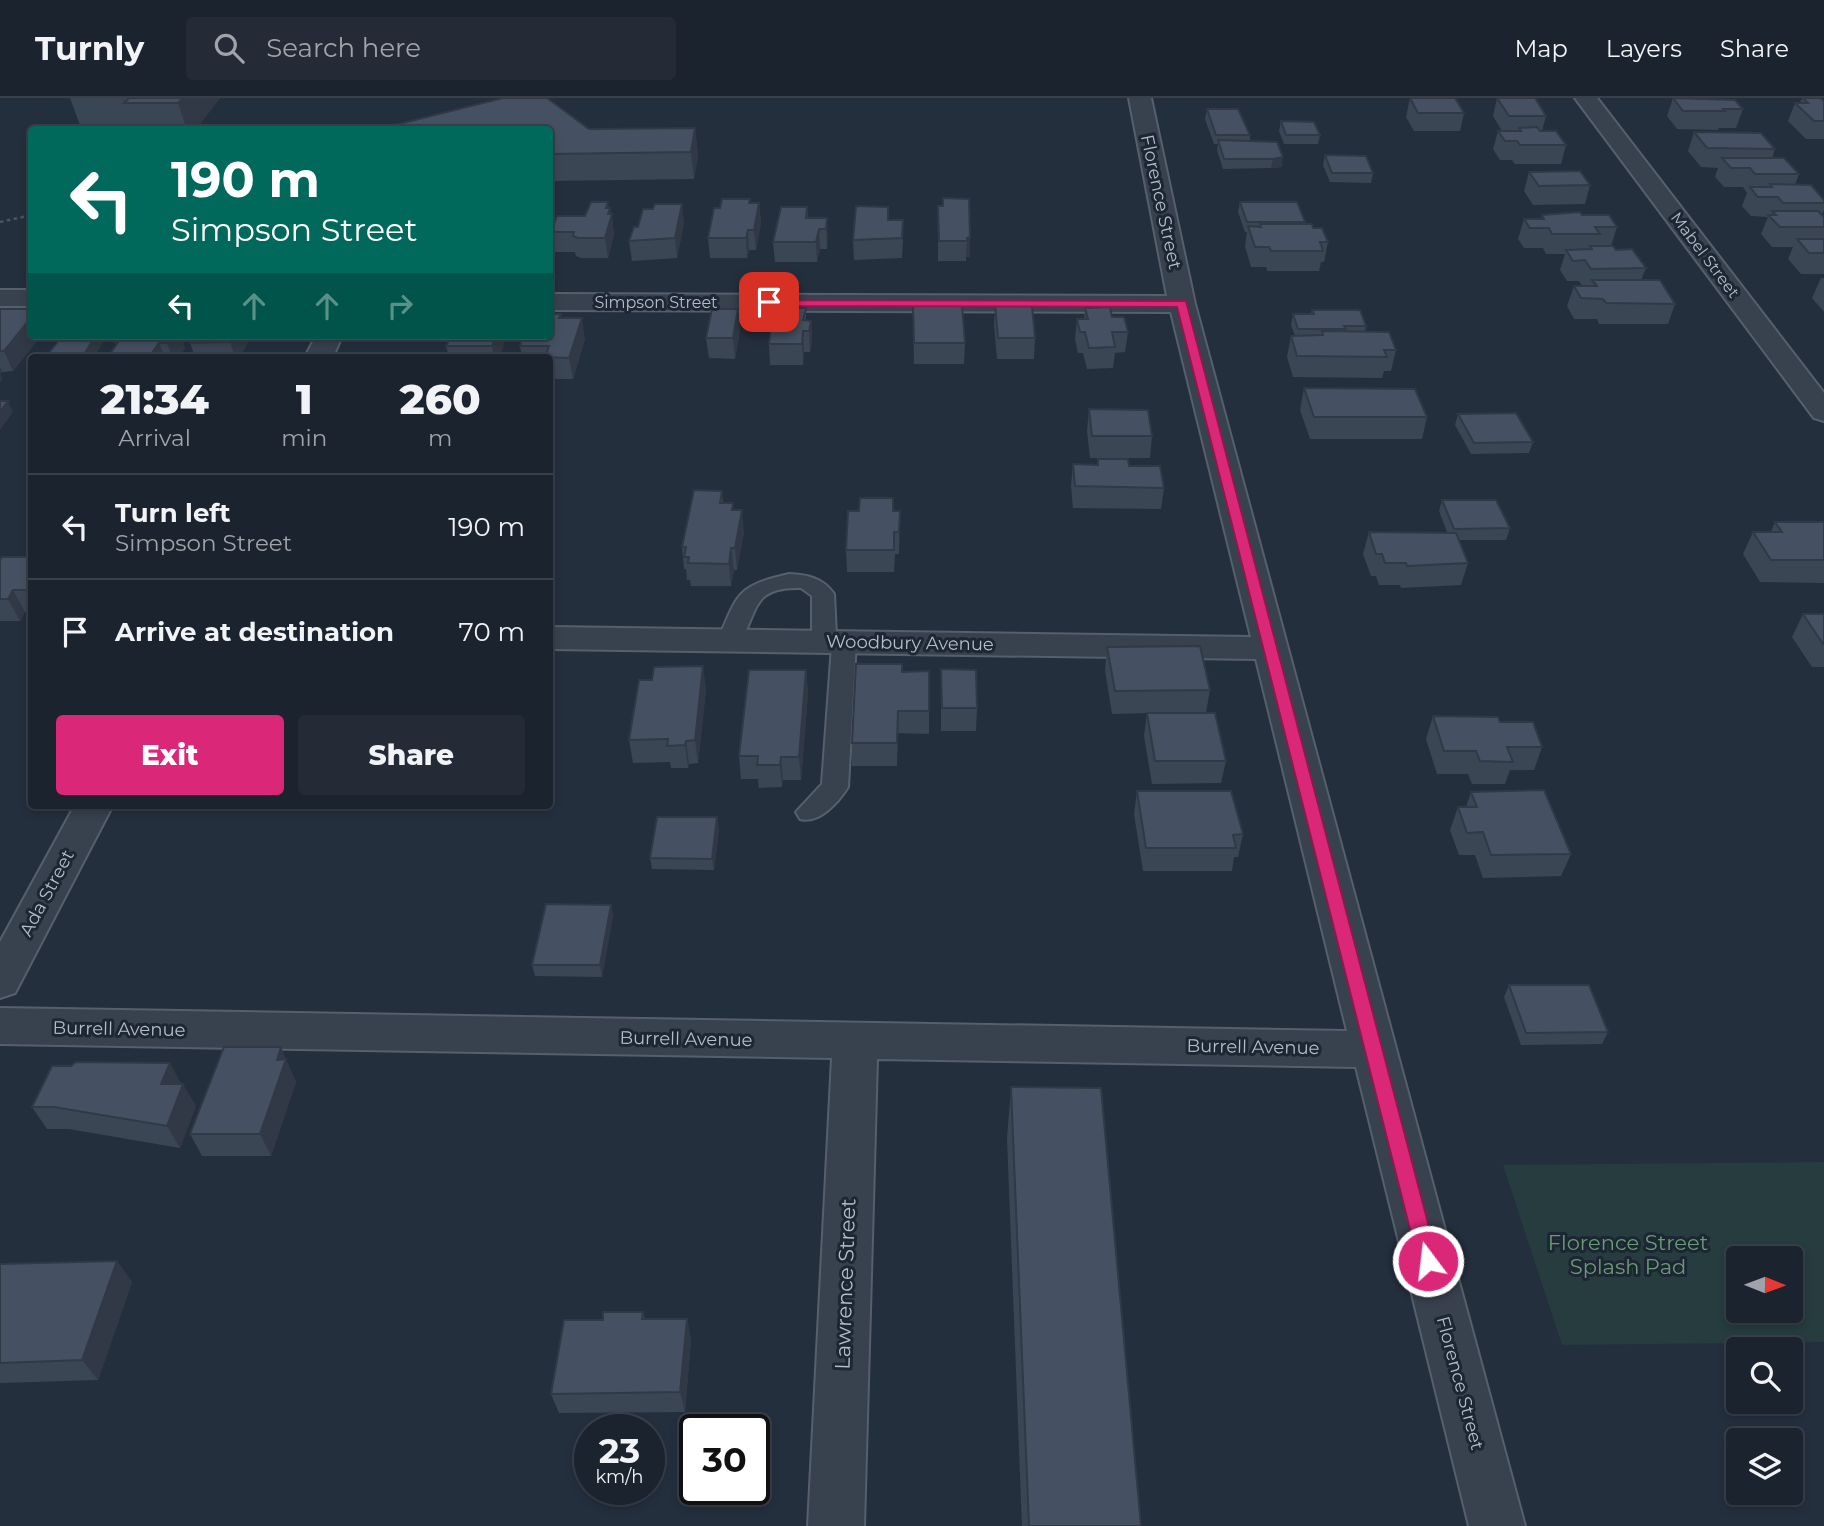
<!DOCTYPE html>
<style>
:root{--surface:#1b232e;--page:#242b36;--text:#f1f3f6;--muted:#a0a4aa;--line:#39404a;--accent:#db2777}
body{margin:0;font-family:Montserrat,sans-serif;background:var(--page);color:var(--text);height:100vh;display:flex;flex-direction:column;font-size:26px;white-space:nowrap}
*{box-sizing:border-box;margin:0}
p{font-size:23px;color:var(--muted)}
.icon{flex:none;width:38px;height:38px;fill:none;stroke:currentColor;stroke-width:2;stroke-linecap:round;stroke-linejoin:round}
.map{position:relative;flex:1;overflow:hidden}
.panel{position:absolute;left:28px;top:256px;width:525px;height:455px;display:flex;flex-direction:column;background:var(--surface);border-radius:7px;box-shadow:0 4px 10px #0003,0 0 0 2px var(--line)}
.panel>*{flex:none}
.banner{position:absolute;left:28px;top:28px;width:525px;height:214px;border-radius:7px;box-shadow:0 4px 10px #0003,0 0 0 2px var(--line);background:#00695c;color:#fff;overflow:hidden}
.needle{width:46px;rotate:91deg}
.tools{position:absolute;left:1726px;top:1148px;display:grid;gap:14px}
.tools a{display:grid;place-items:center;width:77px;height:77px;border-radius:7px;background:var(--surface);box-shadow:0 4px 10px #0003,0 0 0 2px var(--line);font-size:35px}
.speed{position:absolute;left:574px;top:1316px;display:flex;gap:14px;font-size:35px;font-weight:700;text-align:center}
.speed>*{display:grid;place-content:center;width:91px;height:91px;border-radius:50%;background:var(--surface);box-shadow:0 4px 10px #0003,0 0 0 2px var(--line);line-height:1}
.speed small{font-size:18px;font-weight:400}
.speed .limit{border:4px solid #111;border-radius:10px;background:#fff;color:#111}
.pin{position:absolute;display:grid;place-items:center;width:60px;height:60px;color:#fff;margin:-30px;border-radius:14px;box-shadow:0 4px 10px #0006}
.me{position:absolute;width:77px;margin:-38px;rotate:345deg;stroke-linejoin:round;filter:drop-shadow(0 0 5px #0008)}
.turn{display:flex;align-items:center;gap:24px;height:147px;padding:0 28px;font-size:32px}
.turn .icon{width:91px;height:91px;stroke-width:2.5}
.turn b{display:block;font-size:49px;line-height:60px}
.lanes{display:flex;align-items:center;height:66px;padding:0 28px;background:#0003;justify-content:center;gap:35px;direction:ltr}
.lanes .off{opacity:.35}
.eta{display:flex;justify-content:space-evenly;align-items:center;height:119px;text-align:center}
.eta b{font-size:42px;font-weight:800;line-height:49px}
.button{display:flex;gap:14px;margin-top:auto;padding:14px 28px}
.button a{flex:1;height:80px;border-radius:7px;background:var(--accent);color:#fff;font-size:28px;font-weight:800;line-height:80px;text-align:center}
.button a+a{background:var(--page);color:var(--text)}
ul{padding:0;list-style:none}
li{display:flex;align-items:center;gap:21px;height:105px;padding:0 28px;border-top:2px solid var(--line)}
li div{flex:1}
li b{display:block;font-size:26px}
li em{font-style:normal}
header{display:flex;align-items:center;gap:42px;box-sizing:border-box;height:98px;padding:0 35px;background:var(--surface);border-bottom:2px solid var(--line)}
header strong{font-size:33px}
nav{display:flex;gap:38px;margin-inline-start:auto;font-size:24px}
.search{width:490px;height:63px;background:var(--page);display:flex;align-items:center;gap:18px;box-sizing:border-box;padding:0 24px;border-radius:7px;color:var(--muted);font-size:26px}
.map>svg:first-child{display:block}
.green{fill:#263c3f;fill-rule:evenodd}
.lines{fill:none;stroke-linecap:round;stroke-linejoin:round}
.lane-casing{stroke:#565f6c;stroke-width:4}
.street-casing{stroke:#565f6c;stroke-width:4}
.path{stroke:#44595c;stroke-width:2.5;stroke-dasharray:3.5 3.5;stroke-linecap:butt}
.lane{fill:#38414e;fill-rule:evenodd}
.street{fill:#38414e;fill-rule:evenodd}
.wall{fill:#3b4654}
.shaded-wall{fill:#303945}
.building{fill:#455162;stroke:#303945;stroke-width:2}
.route{fill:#db2777;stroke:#8e194d;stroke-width:2}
.labels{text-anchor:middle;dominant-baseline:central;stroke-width:6;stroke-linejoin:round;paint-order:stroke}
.far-street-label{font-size:16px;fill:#b4bcc9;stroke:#1d2633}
.street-label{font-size:18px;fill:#b4bcc9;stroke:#1d2633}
.near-park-label{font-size:21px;fill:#6b9a76;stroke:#1d2633}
.near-street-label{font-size:21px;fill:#b4bcc9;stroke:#1d2633}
</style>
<header>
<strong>Turnly</strong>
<div class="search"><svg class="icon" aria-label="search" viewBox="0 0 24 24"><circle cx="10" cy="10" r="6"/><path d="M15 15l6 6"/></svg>Search here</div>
<nav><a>Map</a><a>Layers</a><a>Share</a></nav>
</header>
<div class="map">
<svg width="1824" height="1428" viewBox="0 0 1824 1428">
<rect width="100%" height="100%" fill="#242f3e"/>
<path class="green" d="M1824,1064V1244L1562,1247L1503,1067ZM1738,1160H1790V1213H1738Z"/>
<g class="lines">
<defs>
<path id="lane" d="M789,476C808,477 823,480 834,496L836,538L844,536L852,538L856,543L848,689C838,705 819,726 800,721L796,714L822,686L832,548L824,550L816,548L812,543V498L801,490C750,488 759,515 738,547L730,549L722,547L718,542C738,495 737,488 789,476Z"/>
<path id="street" d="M1129,0H1151L1195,206L1525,1428H1469L1356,969L877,961L864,1428H808L832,960L0,946V910L1347,933L1256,561L550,551V529L1251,539L1171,214L550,212V196L1167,198Z
M1575,0H1597L1824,295V323L1814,320Z
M0,192H32V208H0Z
M316,238H342L333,259H305Z
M75,707H113L15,895L0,900V844Z"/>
</defs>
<use href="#lane" class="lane-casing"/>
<use href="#street" class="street-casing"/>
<path class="path" d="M0,124L32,117"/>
<use href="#lane" class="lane"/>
<use href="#street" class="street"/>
</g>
<path class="wall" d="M70,0H220L195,32H133L132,27H80Z
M1410,0L1464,15L1460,33H1414L1406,19Z
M1497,0L1546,18L1542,33L1566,47L1561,66H1515L1512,62H1500L1493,51L1498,33H1502L1493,18Z
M1673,0L1743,11L1736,30H1719L1718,32L1677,31L1667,18Z
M1802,0L1824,3V41H1806L1788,23L1795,5H1800Z
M1207,11L1250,37V43L1277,44L1282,69L1271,70L1223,71L1217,52L1218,46H1214L1205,21Z
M1281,23L1320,37L1318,46H1284L1279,33Z
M695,30L698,57L694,81L550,83V32Z
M1694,34L1775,51L1772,60L1799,76L1795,87L1824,102V112L1822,117L1824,119V176H1801L1788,161L1793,149H1772L1761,136L1768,119L1751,118L1742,108L1747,95L1743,89H1724L1715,79L1718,70L1701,69L1688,53Z
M1325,57L1373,75L1371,85L1330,84L1323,67Z
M1529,74L1590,87L1585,106L1533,107L1524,93Z
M608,104V110H610L614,136L608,160H581L576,158L575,154H554L551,134L585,118Z
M1240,104L1305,124V126L1313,130L1328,144L1324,164H1321L1319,173H1267L1266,169H1251L1245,148L1247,134H1245L1238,114Z
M750,105H759L761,125L756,152H749L747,160H710L708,140L720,110Z
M938,108L970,139V159H966V163H938Z
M807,109L808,120H827V151H820L817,164H775L773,144Z
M1542,117H1582L1617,129L1611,148L1646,170L1641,182L1675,206L1668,226H1599L1597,221H1574L1567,208L1574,188H1582L1579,183H1567L1560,172L1565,156H1546L1543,150H1524L1518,141L1524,121H1541Z
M888,122L903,142L902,160L854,162L853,142Z
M684,125L677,160L632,163L629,143L638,129Z
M1821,180H1824V214L1812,200Z
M995,207L1035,240L1034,261H997L994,227Z
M913,208L965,245L964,266H914Z
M806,210V223H811L812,243L810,254H804L803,267H770L769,246L782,223Z
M1085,210L1112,219L1128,234L1125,254L1115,255L1113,270L1087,271L1083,255H1078L1075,241L1077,221H1084Z
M0,211L32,238H41L13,273L2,274L0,276L2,281L0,284Z
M1312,212L1366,228L1365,234L1396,252L1391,273H1384L1382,280L1293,279L1287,259L1291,238H1295L1291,227L1293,216H1311Z
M561,216V220L585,241L573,281H550V259H522L520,248Z
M740,232L735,261L709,260L706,240Z
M194,238H251L240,259H195L190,245Z
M506,238L500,259H449L446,248Z
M182,241L185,250L179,259H108L116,248L114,244Z
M1304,290L1427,319L1422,341H1310L1300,312Z
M1089,311L1152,338L1150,360H1090L1087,333Z
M1458,316L1533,344L1529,355L1471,356L1455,327Z
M1073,366L1129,368L1164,390L1161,411L1073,410L1071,388Z
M722,393L723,405L733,412L744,434L737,472H734L731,488H691L690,482H687L686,471H684L682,449Z
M1442,402L1510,430L1506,442H1459L1468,465L1461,487L1401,490L1400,487H1379L1376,478H1371L1363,456L1369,434H1447L1439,413Z
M893,413H900L899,456H895L894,474H847L846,452Z
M1775,424H1824V485L1760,484L1743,456L1753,434H1771Z
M32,459V514H25L20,523H0V462Z
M1803,516H1824V569H1812L1792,539Z
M1107,549L1210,592L1206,615L1226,663L1221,685L1152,686L1144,638L1147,615L1112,616L1105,572Z
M941,571L977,610L976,633H941Z
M806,572L808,595L801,682H783L782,689L759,690L758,681H741L739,658Z
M929,573V636L898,635L897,668H852V645L902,574Z
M706,591L698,665L689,666L688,670H671L670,664L633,665L629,642Z
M1433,618L1500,624L1542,649L1534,672H1510L1505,686H1472L1468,676H1437L1426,641Z
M1137,693L1243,736L1238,759H1234L1232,773H1143L1134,716Z
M1471,694L1571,756L1561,778L1483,780L1475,757H1459L1450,732L1458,709H1466Z
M719,731L714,772L652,771L650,760Z
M611,807L613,818L602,879L535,878L532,867Z
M1509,887L1608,934L1602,946L1521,947L1504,899Z
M292,972L291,973L296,984L271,1058H202L190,1036Z
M182,986L196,1008L180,1050L69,1031H47L32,1009Z
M1011,989L1141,1428H1022L1007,1040Z
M117,1163L132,1184L98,1282L0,1285V1166Z
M643,1214L645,1221H687L691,1242L685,1314L559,1315L551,1296Z"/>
<path class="shaded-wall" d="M183,0H220L195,32H187L178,5Z
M695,30L698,57L694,81L691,54Z
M1283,59L1282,69L1271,70L1273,61Z
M608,104L611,119L612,116L614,136L608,160L605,140L606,110Z
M759,105L761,125L756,152L754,132Z
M682,106L684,125L677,160L675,140Z
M827,120L828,140L827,151L826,131Z
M819,131L820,151L817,164L816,144Z
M748,132L749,152L747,160L746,140Z
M970,139V159H966L967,140Z
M738,211L740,232L735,261L733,240Z
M32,214V238H41L13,273L4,253Z
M582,220L585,241L573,281L569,260Z
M811,223L812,243L810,254L809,233Z
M803,233L804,254L803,267L802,246Z
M96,238H104L105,241L94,259H82Z
M172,238H184L182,241L185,250L179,259H172L167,245Z
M233,238H251L240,259H235L230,244Z
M495,238H506L500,259H494L492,248Z
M159,245L165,259H149Z
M0,268L2,274L0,276L2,281L0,284Z
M8,303L13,314L0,332V314Z
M742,412L744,434L737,472L735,450Z
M731,450L734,472L731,488L729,466Z
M13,492L25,514L20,523L8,501Z
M703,568L706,591L698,665L695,642Z
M806,572L808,595L801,682L799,659Z
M898,613V635L897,668V645Z
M686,643L689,666L688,670L685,647Z
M781,659L783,682L782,689L780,667Z
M717,719L719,731L714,772L712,761Z
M611,807L613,818L602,879L600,867Z
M281,949L296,984L271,1058L260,1036L277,962Z
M170,965L182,987L161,986Z
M183,986L196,1008L180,1050L167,1028Z
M117,1163L132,1184L98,1282L82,1262Z
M687,1221L691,1242L685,1314L680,1294Z"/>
<path class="building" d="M129,0H183L178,5H124Z
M503,0H547L589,31L695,30L691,54L550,56V32H375Z
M1410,0H1455L1464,15H1418Z
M1497,0H1535L1546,18H1509Z
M1673,0L1735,2L1743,11H1723L1725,13H1683Z
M1803,0H1820L1824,3V23H1814L1795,5H1808Z
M1207,11H1238L1250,37H1216Z
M1281,23L1314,24L1320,37H1286Z
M1537,29L1540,33H1556L1566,47H1520L1517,43H1505L1498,33H1521L1519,30Z
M1694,34L1761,35L1775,51L1707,50Z
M1218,42L1277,44L1283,59L1273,61H1224Z
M1325,57L1366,58L1373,75H1332Z
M1722,60H1784L1799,76H1755L1750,70H1731Z
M1580,73L1590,87L1539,88L1529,74Z
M1770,86L1811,87L1824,102V105H1783L1778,99H1758L1750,89H1772Z
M943,100L969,101L970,139L967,140V143H939L938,108H943Z
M722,101H750L749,105H759L754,132H748L746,140H708L714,110H720Z
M591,104H608L606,110H610L608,116H612L605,140H578L573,138L574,134H551L557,118H585Z
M1240,104H1297L1305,124H1247Z
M655,106H682L675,140L629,143L634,129H638L643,111H653Z
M856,108L888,109V122H903L902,140L853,142Z
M781,109H807L806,120H827L826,131H819L816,144H773Z
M1772,113H1818L1824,119V129H1780L1768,117H1776Z
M1580,114L1582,117H1609L1617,129H1595L1600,136H1552L1549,130H1530L1524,121H1544L1542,117Z
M1260,126H1312L1313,130H1322L1328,144H1320L1323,153H1271L1269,149H1255L1248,128L1261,129Z
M1797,141H1824V155H1809Z
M1590,148H1613L1616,152L1632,151L1646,170L1591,171L1585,162L1573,163L1566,152L1592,151Z
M1592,182H1660L1675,206L1606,205L1603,201L1581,200L1574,188H1597Z
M995,207L1032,208L1035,240H998Z
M913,208H962L965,245H914Z
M1110,209L1112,219H1124L1128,234H1112L1115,249L1089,250L1085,234H1080L1077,221H1088L1085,210Z
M784,210H806L803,222L811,223L809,233H803L802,246H769L771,223H782Z
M0,211H32V214L29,218H32L4,253H0Z
M712,211H738L733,240H706Z
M1312,212H1360L1366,228H1344L1346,231H1298L1293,216H1314Z
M550,216H561L559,220H582L569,260L545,259L549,248H520L523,238H550Z
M1322,233L1389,234L1396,252H1384L1387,259L1297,258L1291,238L1323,237Z
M62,238H96L82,259H46Z
M119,238H172L167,245H159L149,259H108L118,244H114Z
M194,238H233L230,244L190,245Z
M451,238H495L492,248H446Z
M1304,290L1415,291L1427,319H1314Z
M0,303H8L0,314Z
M1089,311L1148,312L1152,338H1092Z
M1516,315L1533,344L1474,345L1458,316Z
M1098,361H1128L1129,368H1160L1164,390L1075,388L1073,366L1098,367Z
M694,392L722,393L720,405H733L732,412H742L735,450H731L729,466L688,465L689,459H684L686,449H682Z
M860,400H893V413H900L899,434H894V452H846L848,413H859Z
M1442,402H1496L1510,430L1454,431Z
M1775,424H1824V462H1771L1753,434H1782Z
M1369,434L1456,435L1468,465L1407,468L1406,465H1385L1382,456H1376Z
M2,459H32V492H13L8,501H0V462Z
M1803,516H1824V546H1823Z
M1200,548L1210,592L1115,593L1107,549Z
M856,566H902V574L929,573V613H898L897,645H852Z
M703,568L695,642L686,643L685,647L667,648L668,641L629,642L639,582H652L654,569Z
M941,571L976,572L977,610H942Z
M749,572H806L799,659H781L780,667H757L758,658H739Z
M1147,615H1215L1226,663H1155Z
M1433,618L1498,619L1500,624H1533L1542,649H1507L1513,664L1480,663L1476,653H1444Z
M1544,692L1571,756L1491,757L1483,734L1467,735L1458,709H1477L1471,694Z
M1137,693H1231L1243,736L1233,737L1236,750H1146Z
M657,719H717L712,761L650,760Z
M546,806L611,807L600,867H532Z
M1509,887H1589L1608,934L1526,935Z
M224,949H281L277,962L286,961L260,1036H190Z
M76,964L170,965L161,986H183L167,1028L54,1009H32L52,968H71Z
M1011,989L1101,990L1141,1428H1029Z
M117,1163L82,1262L0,1265V1166Z
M603,1214H643L642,1221H687L680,1294L551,1296L564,1222H603Z"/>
<path class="route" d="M765,202L1186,203L1438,1163L1435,1169L1428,1172L1421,1169L1418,1163L1177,209L769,208L764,204Z"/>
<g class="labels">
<g class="far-street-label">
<text transform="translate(1705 157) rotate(53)">Mabel Street</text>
<text x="656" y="204">Simpson Street</text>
</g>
<g class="street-label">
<text transform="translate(1161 104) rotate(78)">Florence Street</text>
<text transform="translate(910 545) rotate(1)">Woodbury Avenue</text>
<text transform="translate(47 795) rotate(-62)">Ada Street</text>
<text transform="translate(119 931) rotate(1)">Burrell Avenue</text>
<text transform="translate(686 941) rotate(1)">Burrell Avenue</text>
<text transform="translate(1253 949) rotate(1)">Burrell Avenue</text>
<text transform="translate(1460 1285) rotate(75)">Florence Street</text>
</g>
<g class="near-park-label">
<text x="1628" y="1144">Florence Street<tspan x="1628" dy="24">Splash Pad</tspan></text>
</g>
<g class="near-street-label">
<text transform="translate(845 1186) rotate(-88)">Lawrence Street</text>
</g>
</g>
</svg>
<div class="tools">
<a><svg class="needle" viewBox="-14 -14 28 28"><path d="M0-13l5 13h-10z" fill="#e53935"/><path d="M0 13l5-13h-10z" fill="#a0a4aa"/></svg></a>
<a><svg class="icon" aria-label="search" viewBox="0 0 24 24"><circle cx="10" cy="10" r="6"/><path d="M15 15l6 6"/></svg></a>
<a><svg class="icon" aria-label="layers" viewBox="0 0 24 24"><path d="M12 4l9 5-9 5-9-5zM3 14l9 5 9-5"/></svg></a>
</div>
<div class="speed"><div>23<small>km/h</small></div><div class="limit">30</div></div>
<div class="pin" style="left:769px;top:204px;background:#d93025"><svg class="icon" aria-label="arrive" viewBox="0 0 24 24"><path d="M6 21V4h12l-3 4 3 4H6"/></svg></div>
<svg class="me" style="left:1428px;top:1163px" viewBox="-20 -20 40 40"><circle r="17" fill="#db2777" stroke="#fff" stroke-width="3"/><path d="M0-11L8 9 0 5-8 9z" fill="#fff"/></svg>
<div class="banner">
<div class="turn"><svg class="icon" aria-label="left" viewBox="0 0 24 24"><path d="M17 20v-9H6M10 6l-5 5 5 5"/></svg><div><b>190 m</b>Simpson Street</div></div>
<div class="lanes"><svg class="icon" aria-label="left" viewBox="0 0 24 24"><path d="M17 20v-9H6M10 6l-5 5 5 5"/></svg><svg class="icon off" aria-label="ahead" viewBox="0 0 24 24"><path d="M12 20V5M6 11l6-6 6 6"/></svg><svg class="icon off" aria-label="ahead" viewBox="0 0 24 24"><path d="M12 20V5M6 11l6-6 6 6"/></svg><svg class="icon off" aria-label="right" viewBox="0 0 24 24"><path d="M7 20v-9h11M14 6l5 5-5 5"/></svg></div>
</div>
<section class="panel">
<div class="eta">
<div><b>21:34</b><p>Arrival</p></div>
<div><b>1</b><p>min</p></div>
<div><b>260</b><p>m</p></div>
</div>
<ul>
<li><svg class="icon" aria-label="left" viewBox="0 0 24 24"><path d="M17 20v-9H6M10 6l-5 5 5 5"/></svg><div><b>Turn left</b><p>Simpson Street</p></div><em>190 m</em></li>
<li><svg class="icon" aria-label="arrive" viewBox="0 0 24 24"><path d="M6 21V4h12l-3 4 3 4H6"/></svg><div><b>Arrive at destination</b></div><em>70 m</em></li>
</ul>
<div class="button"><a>Exit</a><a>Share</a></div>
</section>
</div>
